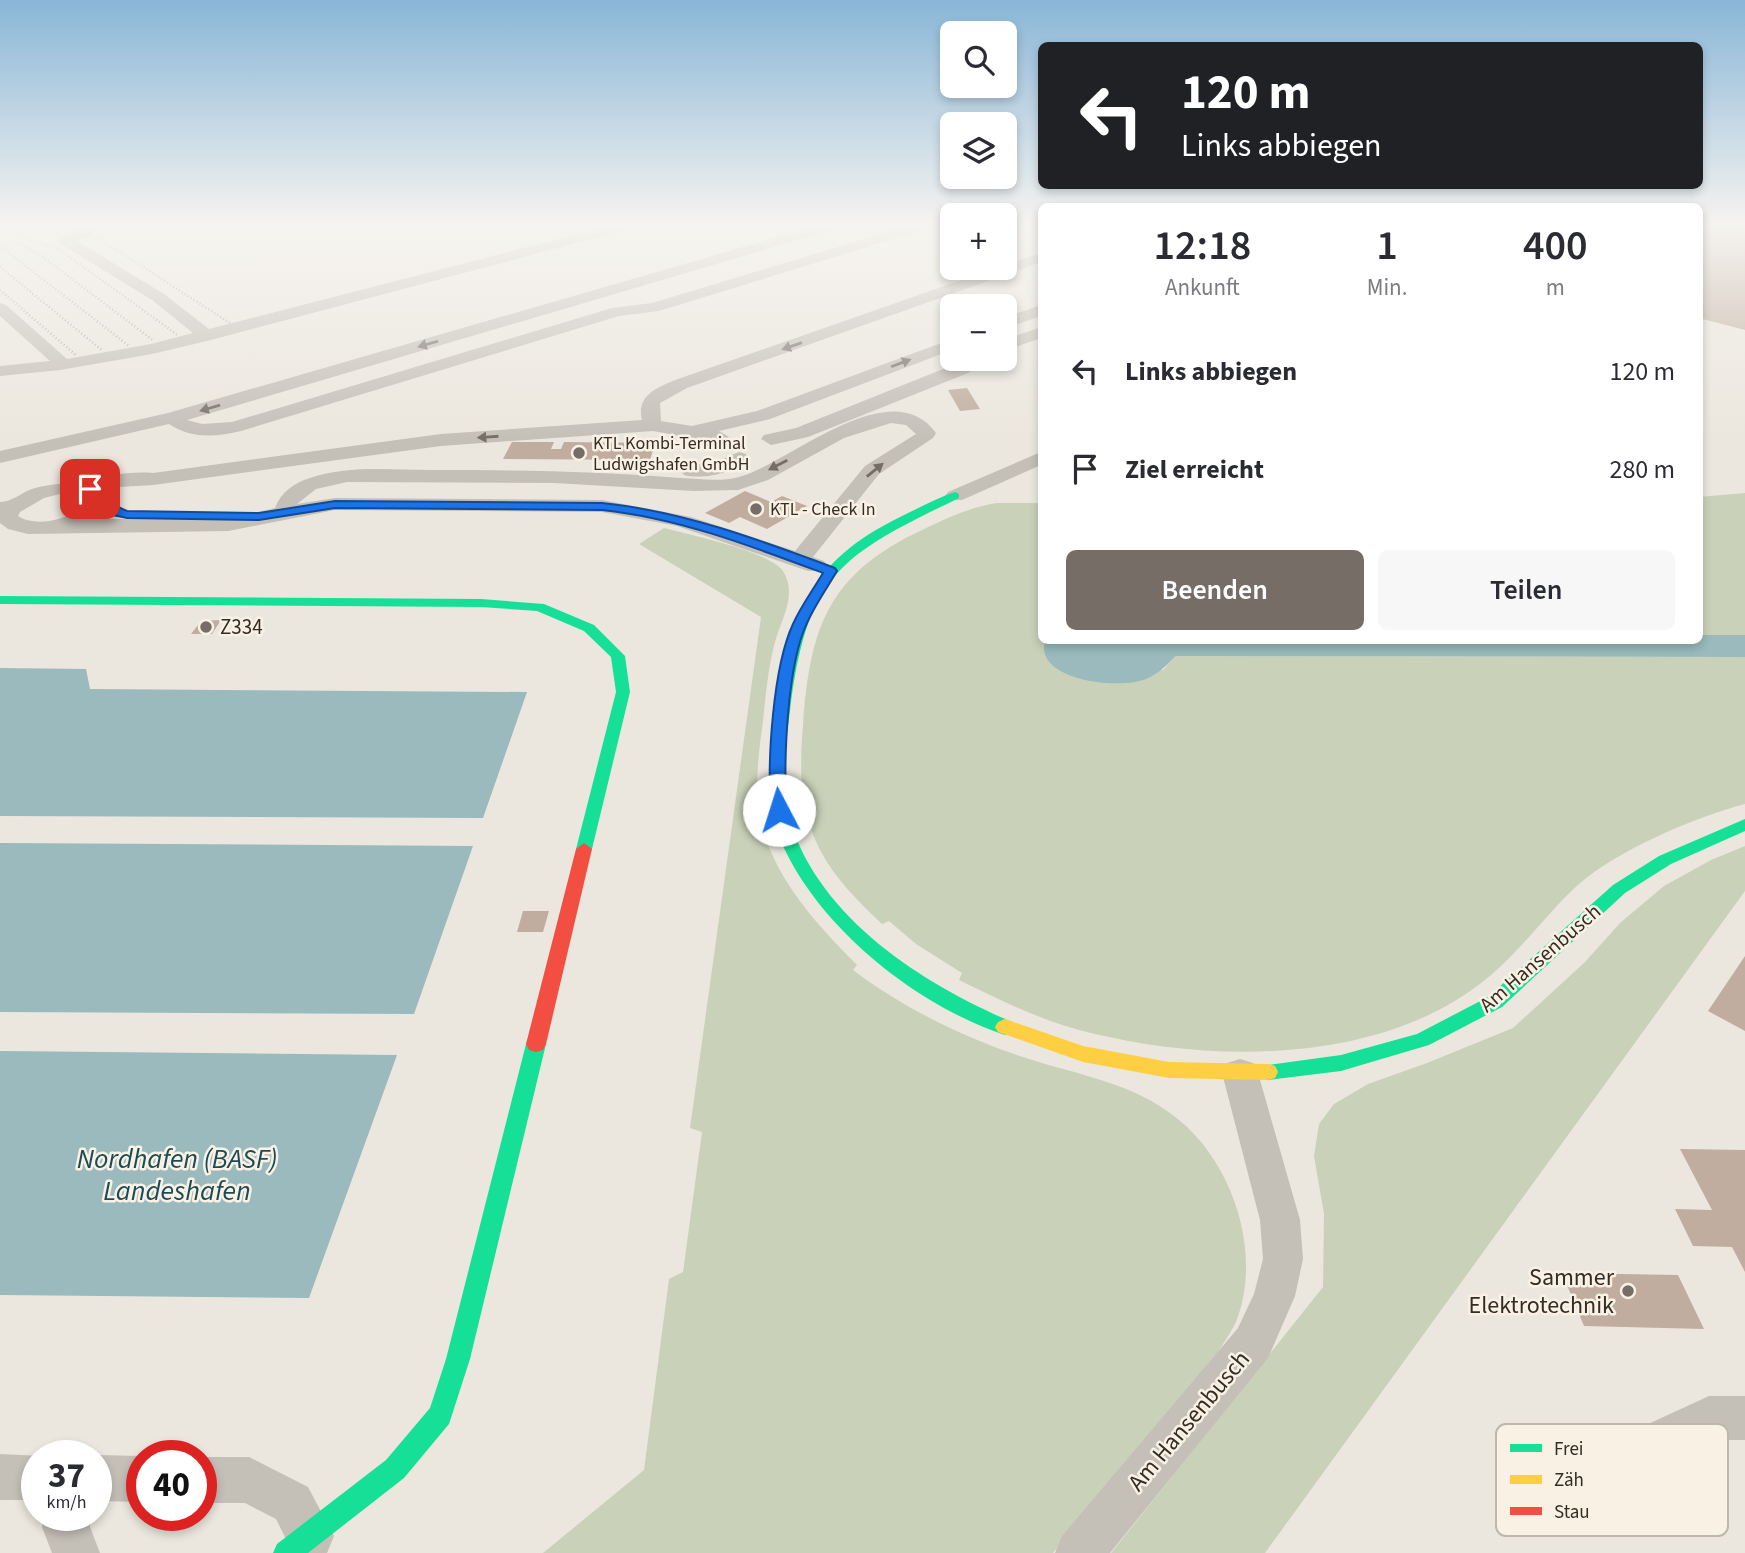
<!DOCTYPE html>
<html lang="de">
<meta charset="utf-8">
<style>
:root{--surface:#fff;--page:#f7f7f7;--text:#2b2b33;--muted:#7c7c81;--accent:#756d66}
body{margin:0;font-family:"Source Sans 3",sans-serif;background:var(--page);color:var(--text);height:100vh;display:flex;flex-direction:column;font-size:26px;white-space:nowrap}
*{box-sizing:border-box;margin:0}
p{font-size:23px;color:var(--muted)}
.icon{flex:none;width:38px;height:38px;fill:none;stroke:currentColor;stroke-width:2;stroke-linecap:round;stroke-linejoin:round}
.map{position:relative;flex:1;overflow:hidden}
.panel{position:absolute;left:1038px;top:203px;width:665px;height:441px;display:flex;flex-direction:column;background:var(--surface);border-radius:10px;box-shadow:0 4px 10px #0003}
.panel>*{flex:none}
.guide{position:absolute;left:1038px;top:42px;width:665px;height:147px;border-radius:10px;box-shadow:0 4px 10px #0003;background:#202124;color:#fff;overflow:hidden}
.tools{position:absolute;left:940px;top:21px;display:grid;gap:14px}
.tools a{display:grid;place-items:center;width:77px;height:77px;border-radius:10px;background:var(--surface);box-shadow:0 4px 10px #0003;font-size:35px}
.speed{position:absolute;left:21px;top:1440px;display:flex;gap:14px;font-size:35px;font-weight:700;text-align:center}
.speed>*{display:grid;place-content:center;width:91px;height:91px;border-radius:50%;background:var(--surface);box-shadow:0 4px 10px #0003;line-height:1}
.speed small{font-size:18px;font-weight:400}
.speed .limit{border:10px solid #d22;background:#fff;color:#111}
.pin{position:absolute;display:grid;place-items:center;width:60px;height:60px;color:#fff;margin:-30px;border-radius:14px;box-shadow:0 4px 10px #0006}
.me{position:absolute;width:77px;margin:-38px;rotate:355deg;stroke-linejoin:round;filter:drop-shadow(0 0 5px #0008)}
.turn{display:flex;align-items:center;gap:24px;height:147px;padding:0 28px;font-size:32px}
.turn .icon{width:91px;height:91px;stroke-width:2.5}
.turn b{display:block;font-size:49px;line-height:60px}
.eta{display:flex;justify-content:space-evenly;align-items:center;height:119px;text-align:center}
.eta b{font-size:42px;font-weight:600;line-height:49px}
.action{display:flex;gap:14px;margin-top:auto;padding:14px 28px}
.action a{flex:1;height:80px;border-radius:10px;background:var(--accent);color:#fff;font-size:28px;font-weight:600;line-height:80px;text-align:center}
.action a+a{background:var(--page);color:var(--text)}
ul{padding:0;list-style:none}
li{display:flex;align-items:center;gap:21px;height:98px;padding:0 28px}
li div{flex:1}
li b{display:block;font-size:26px}
li em{font-style:normal}
.map>svg:first-child{display:block}
.green{fill:#c9d2b8}
.water{fill:#9ababd}
.building{fill:#c0ad9f}
.lines{fill:none;stroke-linecap:round;stroke-linejoin:round}
.street{fill:#c4bfb7;fill-rule:evenodd}
.fast{fill:#16e098;fill-rule:evenodd}
.slow{fill:#ffcf43;fill-rule:evenodd}
.jam{fill:#f24e42;fill-rule:evenodd}
.rail{stroke:#aca7a2;stroke-width:2.5;stroke-dasharray:1 2.5;stroke-linecap:butt}
.oneway{fill:#756e67}
.route{fill:#1a73e8;stroke:#114b97;stroke-width:2}
.poi-dot{fill:#756d66;stroke:#f9f2e4;stroke-width:2.5}
.labels{text-anchor:middle;dominant-baseline:central;stroke-width:5;stroke-linejoin:round;paint-order:stroke}
.far-poi-label{font-size:18px;fill:#352c26;stroke:#f9f2e4;text-anchor:start}
.poi-label{font-size:21px;fill:#352c26;stroke:#f9f2e4;text-anchor:start}
.street-label{font-size:21px;fill:#352c26;stroke:#f9f2e4}
.near-poi-label{font-size:24px;fill:#352c26;stroke:#f9f2e4;text-anchor:end}
.near-street-label{font-size:24px;fill:#352c26;stroke:#f9f2e4}
.near-water-label{font-size:28px;font-style:italic;fill:#1b4b57;stroke:#f9f2e4}
.key{fill:#f9f2e4;stroke:#beb7ab;stroke-width:2}
.key-label{font-size:19px;fill:#352c26}
</style>
<div class="map">
<svg width="1745" height="1553" viewBox="0 0 1745 1553">
<rect width="100%" height="100%" fill="#ebe7de"/>
<path class="green" d="M1745,493V635H1699V497Z
M997,503H1041V640L1045,641L1044,644L1163,670L1176,656L1745,657V804C1693,818 1620,849 1579,884C1548,912 1523,948 1491,975C1387,1064 1217,1064 1091,1033C1044,1022 1002,1001 959,980L962,973L916,944L889,921L882,924C859,902 835,879 820,850C800,811 799,769 803,725C810,627 828,574 922,530C947,518 970,507 997,503Z
M664,528C690,535 769,551 783,571C798,595 781,619 775,642C768,668 766,694 763,721C760,743 757,766 757,789C758,861 810,918 857,965L853,970C909,1012 975,1043 1042,1063C1086,1076 1132,1085 1170,1113C1231,1156 1264,1251 1236,1322C1231,1333 1223,1343 1217,1354L1053,1553H543L644,1470L669,1279L683,1272L702,1132L690,1128L761,617L639,544Z
M1745,846V891L1265,1553H1111L1323,1287L1324,1214L1314,1156L1319,1124L1334,1104L1368,1084L1427,1063L1513,1028L1585,962L1620,923L1664,886L1711,860Z"/>
<path class="water" d="M1699,635H1745V657L1176,656C1167,665 1158,674 1146,679C1121,690 1033,681 1045,640H1699Z
M0,668L86,669L90,689L527,692L483,818L0,816Z
M0,843L473,846L414,1014L0,1012Z
M0,1051L397,1055L309,1298L0,1295Z"/>
<path class="building" d="M1699,224H1745V330L1699,318Z
M967,388L980,409L960,411L948,390Z
M512,442H554L551,449H561L564,442L655,443L650,460L503,459Z
M745,491L771,502L782,496L807,506L767,529L740,517L729,523L705,513Z
M135,513L187,514L177,526H123Z
M221,620L212,634H191L201,621Z
M523,911H549L543,932H517Z
M1745,956V1031L1708,1011Z
M1680,1149L1745,1150V1272L1732,1247L1693,1246L1675,1209L1712,1210Z
M1562,1273L1678,1275L1704,1329L1584,1326Z"/>
<g class="lines">
<path class="street" d="M85,224H99L89,236L77,241L164,294L209,329L617,224H639L637,227L207,341L152,354L60,370L0,376V366L50,361L0,316V303L6,305L67,359L151,344L193,333L152,300L61,244L59,241C66,233 77,232 85,224Z
M823,224H844L842,227L187,420L202,424L232,422L612,308L652,303L914,224H934L932,227L659,311L619,316L241,431C216,437 191,439 169,424L0,463V451L168,413Z
M1041,253V262L687,388L660,403L661,421L692,426L757,411L952,339V350L770,419L719,431L729,437L726,441L719,443L653,431L441,446L153,485L103,488L110,497L103,511L94,519H228L275,508C281,492 294,483 310,478C348,465 391,470 431,470C515,470 598,471 681,478C699,479 722,482 739,477C788,464 891,370 936,433L933,438L879,474L813,557L824,561L827,566L824,571H808L677,526L602,512L335,510L228,531L28,534L8,529L0,523V502C13,502 23,491 35,488C50,484 63,484 78,482C103,477 127,471 153,473L441,434L642,420C636,396 656,388 675,380L996,268H1004V265ZM891,423L906,425L916,434L865,466L795,551L691,517L602,500L335,498L297,504L316,489L347,482L554,483L694,491L738,490L768,480L844,438ZM60,494L86,495L89,498C79,518 37,529 18,516L20,512L44,498Z
M1041,305V316L1004,329V318Z
M1041,327V338L1004,351V340Z
M968,359H989L968,373L808,437L771,445L761,439L764,435L796,428Z
M739,452L746,454L749,458C737,473 702,480 684,475L681,471L684,467L718,461Z
M1041,452V465L962,500H948L945,496L948,492Z
M1240,1059L1253,1063L1258,1073L1300,1220L1303,1259L1295,1296L1268,1358L1110,1553H1055L1062,1536L1238,1328L1254,1294L1263,1259L1260,1220L1222,1073L1227,1063Z
M1709,1396H1745V1440H1711L1636,1476L1620,1469L1613,1453L1620,1437Z
M0,1454L42,1456H37V1500H0Z
M96,1455L142,1456V1502L96,1501V1456H94Z
M201,1457H249L308,1487L334,1536L327,1553H293L276,1519L245,1503H201Z
M44,1516H90V1527L100,1553H52L42,1527Z"/>
<path class="fast" d="M955,492L959,494V498C841,555 807,573 790,711C786,743 779,778 787,811C814,915 919,982 1012,1022L1015,1027L1012,1032L1005,1035C918,1006 823,931 784,848C764,806 768,763 774,719C789,619 805,563 902,516C919,508 937,498 955,492Z
M0,596L481,599L544,604L594,625L625,656L630,692L592,849L584,855L576,849L616,692L611,657L584,631L537,611L481,607L0,604Z
M1745,819V831L1671,864L1625,893L1502,1007L1429,1045L1341,1071L1268,1080L1261,1078L1258,1072L1261,1066L1341,1055L1417,1034L1488,997L1613,885L1659,856Z
M536,1036L543,1038L546,1044L470,1359L449,1424L404,1478L308,1553H273L277,1544L386,1460L430,1408L446,1359L526,1044L529,1038Z"/>
<path class="slow" d="M1005,1019L1083,1046L1169,1062L1268,1064L1275,1066L1278,1072L1275,1078L1268,1080L1169,1078L1083,1062L998,1032L995,1027L998,1022Z"/>
<path class="jam" d="M584,843L592,849L546,1044L543,1050L536,1052L529,1050L526,1044L576,849Z"/>
<path class="rail" d="M42,224L98,238L230,323
M0,230L60,250L179,336
M15,241L39,254L154,341
M0,246L129,346
M0,267L103,351
M0,290L77,356"/>
</g>
<defs><path id="oneway-solid" d="M-6-.8H1V-3.2L6.5 0L1 3.2V.8H-6Z" transform="scale(1.75)"/></defs>
<g class="oneway">
<use href="#oneway-solid" transform="translate(428 344) rotate(164)"/>
<use href="#oneway-solid" transform="translate(792 346) rotate(161)"/>
<use href="#oneway-solid" transform="translate(901 363) rotate(-21)"/>
<use href="#oneway-solid" transform="translate(210 408) rotate(164)"/>
<use href="#oneway-solid" transform="translate(488 437) rotate(176)"/>
<use href="#oneway-solid" transform="translate(778 465) rotate(153)"/>
<use href="#oneway-solid" transform="translate(875 470) rotate(-39)"/>
</g>
<linearGradient id="sky" x2="0" y2="1"><stop stop-color="#89b6d7"/><stop offset="0.51" stop-color="#f6f4f0"/><stop offset="1" stop-color="#f6f4f0" stop-opacity="0"/></linearGradient>
<rect width="1745" height="441" fill="url(#sky)"/>
<path class="route" d="M86,487L101,490L105,501L127,511L259,513L335,501L602,503C682,511 760,540 835,568L837,571C827,588 815,605 807,623C787,665 783,763 787,810L779,815L771,810C767,761 773,667 793,624C801,606 813,590 823,573C751,546 678,518 602,510L335,508L259,520L127,518L108,514L95,505L92,495L85,489Z"/>
<g class="poi-dot">
<circle cx="579" cy="453" r="7"/>
<circle cx="756" cy="509" r="7"/>
<circle cx="206" cy="627" r="7"/>
<circle cx="1628" cy="1291" r="7"/>
</g>
<g class="labels">
<g class="far-poi-label">
<text x="593" y="443">KTL Kombi-Terminal<tspan x="593" dy="21">Ludwigshafen GmbH</tspan></text>
<text x="770" y="509">KTL - Check In</text>
</g>
<g class="poi-label">
<text x="220" y="627">Z334</text>
</g>
<g class="street-label">
<text transform="translate(1540 958) rotate(-41)">Am Hansenbusch</text>
</g>
<g class="near-poi-label">
<text x="1614" y="1277">Sammer<tspan x="1614" dy="28">Elektrotechnik</tspan></text>
</g>
<g class="near-street-label">
<text transform="translate(1189 1421) rotate(-50)">Am Hansenbusch</text>
</g>
<g class="near-water-label">
<text x="177" y="1159">Nordhafen (BASF)<tspan x="177" dy="32">Landeshafen</tspan></text>
</g>
</g>
<rect x="1496" y="1424" width="232" height="112" rx="10" class="key"/>
<rect x="1510" y="1444" width="32" height="8" fill="#16e098"/>
<rect x="1510" y="1475" width="32" height="9" fill="#ffcf43"/>
<rect x="1510" y="1507" width="32" height="8" fill="#f24e42"/>
<g class="key-label">
<text x="1554" y="1455">Frei</text>
<text x="1554" y="1486">Zäh</text>
<text x="1554" y="1518">Stau</text>
</g>
</svg>
<div class="tools">
<a><svg class="icon" aria-label="search" viewBox="0 0 24 24"><circle cx="10" cy="10" r="6"/><path d="M15 15l6 6"/></svg></a>
<a><svg class="icon" aria-label="layers" viewBox="0 0 24 24"><path d="M12 4l9 5-9 5-9-5zM3 14l9 5 9-5"/></svg></a>
<a>+</a>
<a>−</a>
</div>
<div class="speed"><div>37<small>km/h</small></div><div class="limit">40</div></div>
<div class="pin" style="left:90px;top:489px;background:#d93025"><svg class="icon" aria-label="arrive" viewBox="0 0 24 24"><path d="M6 21V4h12l-3 4 3 4H6"/></svg></div>
<svg class="me" style="left:779px;top:810px" viewBox="-20 -20 40 40"><circle r="19" fill="#fff"/><path d="M0-13L10 11 0 6-10 11z" fill="#1a73e8"/></svg>
<div class="guide">
<div class="turn"><svg class="icon" aria-label="left" viewBox="0 0 24 24"><path d="M17 20v-9H6M10 6l-5 5 5 5"/></svg><div><b>120 m</b>Links abbiegen</div></div>
</div>
<section class="panel">
<div class="eta">
<div><b>12:18</b><p>Ankunft</p></div>
<div><b>1</b><p>Min.</p></div>
<div><b>400</b><p>m</p></div>
</div>
<ul>
<li><svg class="icon" aria-label="left" viewBox="0 0 24 24"><path d="M17 20v-9H6M10 6l-5 5 5 5"/></svg><div><b>Links abbiegen</b></div><em>120 m</em></li>
<li><svg class="icon" aria-label="arrive" viewBox="0 0 24 24"><path d="M6 21V4h12l-3 4 3 4H6"/></svg><div><b>Ziel erreicht</b></div><em>280 m</em></li>
</ul>
<div class="action"><a>Beenden</a><a>Teilen</a></div>
</section>
</div>
